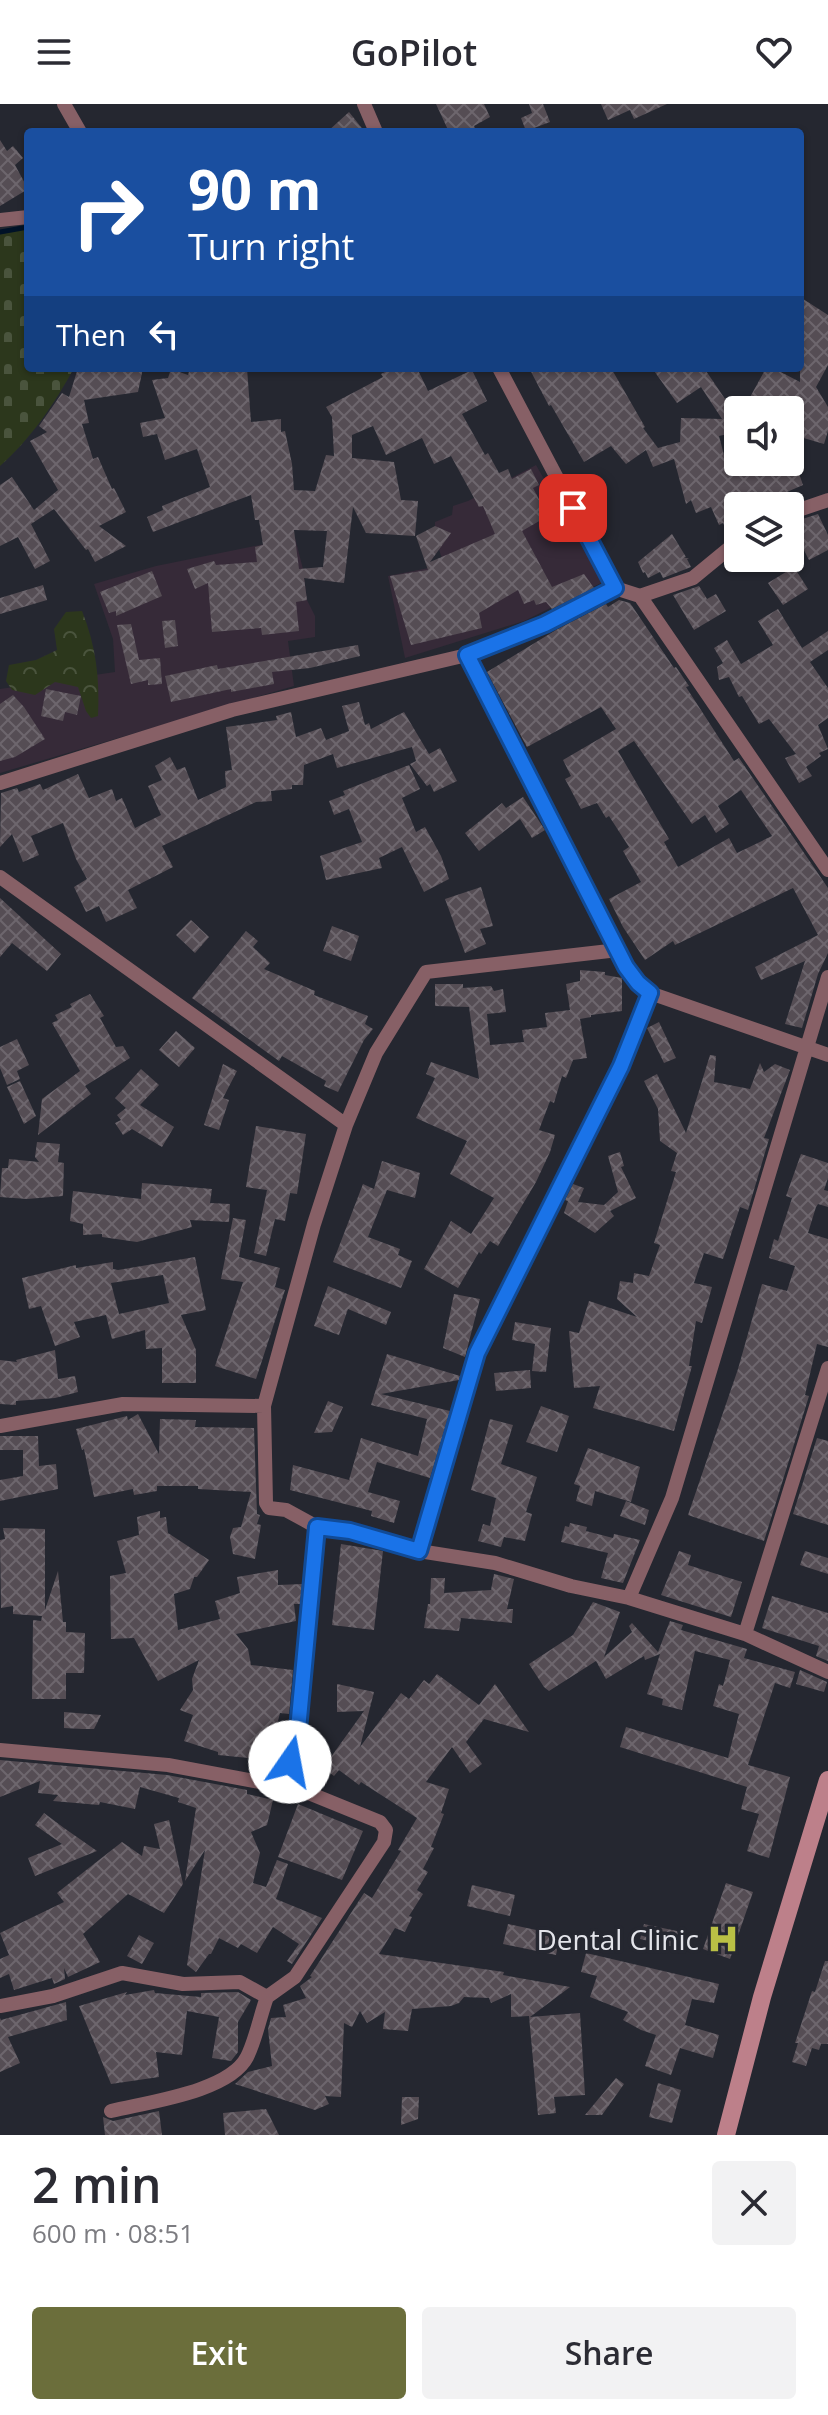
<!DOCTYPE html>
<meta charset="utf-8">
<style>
:root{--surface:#fff;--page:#f2f2f3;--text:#2b2b33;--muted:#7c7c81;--accent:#6b6e3b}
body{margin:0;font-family:"Open Sans",sans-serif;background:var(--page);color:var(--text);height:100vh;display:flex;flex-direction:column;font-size:30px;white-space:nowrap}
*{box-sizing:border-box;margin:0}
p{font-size:26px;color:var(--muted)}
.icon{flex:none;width:44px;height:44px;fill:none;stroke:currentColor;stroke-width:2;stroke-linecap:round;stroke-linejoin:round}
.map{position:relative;height:2031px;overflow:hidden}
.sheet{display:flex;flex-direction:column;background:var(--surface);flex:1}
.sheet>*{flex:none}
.hud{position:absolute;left:24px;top:24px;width:780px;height:244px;border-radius:8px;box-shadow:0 2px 6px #0004;background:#1a4fa0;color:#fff;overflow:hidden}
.buttons{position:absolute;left:724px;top:292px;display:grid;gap:16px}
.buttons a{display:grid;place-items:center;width:80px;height:80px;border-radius:8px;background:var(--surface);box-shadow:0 2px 6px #0004;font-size:40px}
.pin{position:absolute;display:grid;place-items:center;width:68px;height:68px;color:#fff;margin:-34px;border-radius:16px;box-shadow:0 4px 12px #0006}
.me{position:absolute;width:88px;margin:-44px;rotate:12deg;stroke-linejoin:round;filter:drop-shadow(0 0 6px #0008)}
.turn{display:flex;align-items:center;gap:28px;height:168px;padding:0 32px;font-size:36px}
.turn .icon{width:104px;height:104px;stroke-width:2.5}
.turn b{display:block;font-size:56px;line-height:68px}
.then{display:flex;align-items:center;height:76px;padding:0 32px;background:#0003;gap:16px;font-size:30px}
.round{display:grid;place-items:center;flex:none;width:84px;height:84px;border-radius:8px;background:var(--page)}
.head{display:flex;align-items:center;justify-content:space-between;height:136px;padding:0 32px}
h1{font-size:48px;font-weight:600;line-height:60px}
.primary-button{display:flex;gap:16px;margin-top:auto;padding:16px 32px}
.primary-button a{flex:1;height:92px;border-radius:8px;background:var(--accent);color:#fff;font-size:32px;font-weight:600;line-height:92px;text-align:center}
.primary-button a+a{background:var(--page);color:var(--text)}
header{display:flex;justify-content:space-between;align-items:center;height:104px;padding:0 32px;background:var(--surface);font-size:36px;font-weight:600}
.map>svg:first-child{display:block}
.commercial{fill:#362a38}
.forest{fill:url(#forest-crowns)}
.cemetery{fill:url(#cemetery-stones)}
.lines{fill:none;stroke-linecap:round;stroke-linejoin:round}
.stream{stroke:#001227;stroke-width:5}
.building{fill:url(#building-cross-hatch);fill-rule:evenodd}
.minor{stroke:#876066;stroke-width:14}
.secondary{stroke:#bd808a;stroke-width:18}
.route-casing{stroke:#114b97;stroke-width:20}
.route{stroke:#1a73e8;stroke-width:14}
.labels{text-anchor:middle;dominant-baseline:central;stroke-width:7;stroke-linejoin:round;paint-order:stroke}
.poi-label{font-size:28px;fill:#e3e4ea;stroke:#252730;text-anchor:end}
</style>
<header><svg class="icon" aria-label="menu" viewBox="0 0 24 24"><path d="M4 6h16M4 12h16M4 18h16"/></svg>GoPilot<svg class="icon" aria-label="heart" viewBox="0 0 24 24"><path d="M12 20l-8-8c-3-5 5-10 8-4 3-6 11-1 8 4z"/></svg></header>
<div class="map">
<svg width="828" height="2031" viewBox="0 0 828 2031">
<defs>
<pattern id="forest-crowns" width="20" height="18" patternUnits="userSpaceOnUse" patternTransform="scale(2)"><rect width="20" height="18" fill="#2c371c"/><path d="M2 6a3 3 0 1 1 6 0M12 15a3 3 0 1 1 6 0" fill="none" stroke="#4a543d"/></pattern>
<pattern id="cemetery-stones" width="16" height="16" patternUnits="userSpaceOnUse" patternTransform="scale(2)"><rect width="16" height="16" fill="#2c371c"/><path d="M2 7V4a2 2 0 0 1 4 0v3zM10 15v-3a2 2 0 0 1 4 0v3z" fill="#4a543d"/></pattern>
<pattern id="building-cross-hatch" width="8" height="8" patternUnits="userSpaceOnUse" patternTransform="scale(2)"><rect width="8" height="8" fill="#554d54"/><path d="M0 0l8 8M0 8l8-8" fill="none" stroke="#6d666d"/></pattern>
</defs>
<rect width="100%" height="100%" fill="#252730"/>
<path class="commercial" d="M536,361L603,478L524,517L405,554L388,472L444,461L435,433V418L452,411L453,402L468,397Z
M295,434L303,465L307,496L315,512V533L288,537L294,582L0,669V585L115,568L113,535L94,480L156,462Z"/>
<path class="forest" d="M82,507C96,542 100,575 98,612L91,614L86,607L78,583L55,578L35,591L12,586L6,577L9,561L36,556L57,546L54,525L66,508Z"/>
<path class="cemetery" d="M28,125V264H74C55,299 30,336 0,362V129Z"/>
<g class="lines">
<path class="stream" d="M0,128L28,123"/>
</g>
<path class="building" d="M436,0H484L490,13L474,22L477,28H449Z
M529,0H543L550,18L526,27L521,14L532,9Z
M601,0H667L634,15L630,6L608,16Z
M349,8L365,28H327Z
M0,36L7,47L13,42L23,54L15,61L28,85L0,102Z
M800,193L828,211V261L816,283L828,303V327L824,340L790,330V306H743L766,264H773L800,278Z
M78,264H143L138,288L84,296L89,319L82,320L93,355L98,353L112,385L114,384L126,408L99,422L126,442L95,458L88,445L86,446L54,405L31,420L50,457L35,465L18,433L0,442V381L12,373L34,406L58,386L30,337L47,328L39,322L62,289L69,293Z
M190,264H247L251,318L281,315V328L285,327L292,360L294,386L315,387L326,351L334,352L332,313L326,303L383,273L381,270L393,264H417L428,287L472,266L487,297L462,310L485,351L488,349L499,369L508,365L512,375L531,365L539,381L533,384L548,412L522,427L552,483L584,470L594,484L552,505L546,498L536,501L534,496L524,500L518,486L479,509L482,524L411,541L390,472L428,466L416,432L435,422L451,429L430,458L495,430L483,402L479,403L451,352L434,360L422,334L386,351L373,322L352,331V354L394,358L401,396L418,397L415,432L366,429L353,403L344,479L304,474L307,496L296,498L299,527L262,531L261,524L212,528L208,479L195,485L187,465L214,457L216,461L257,458L255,443L263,441L259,416H255L251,391L153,428L147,413L163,406L162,402L210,383L197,345L165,356L157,330L143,333L140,319L165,314L152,276L168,274L171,265L188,271ZM294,426L327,427L323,463L299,465Z
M529,264H611L645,323L643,324L658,344L680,338L681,314L722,315L701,283L677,299L652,264H704L738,314V337L732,329L719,332L729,370L764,358H795L803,381L780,391L783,402H738V424L728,429L723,419L719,421L711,403L696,409L691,396L686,400L674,355L653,363L646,346L626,360L611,342L584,358L551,301L549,302Z
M818,410L828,431V446L809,456L790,419Z
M672,430L686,453L684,454H689L687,455L691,463L663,474L660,468L648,474L645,468L643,469L638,458Z
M794,463L808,485L783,501L768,479Z
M152,467L162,492L116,512V507L109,509L100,488Z
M43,481L47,496L0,510V494Z
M699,482L707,495L716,490L726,507L694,526L673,491Z
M619,496L630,499L674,564L676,563L689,582L686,583L734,657L739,654L828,784V849L818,870L802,924L785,920L805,857L761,876L755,863L818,831L793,784L675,841L673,837L645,856L623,823L609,795L641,778L623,747L629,743L609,712L606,714L597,699L581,705L565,675L571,672L563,656L616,625L601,603L527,643L487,568L556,526L606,500L608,503ZM634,637L692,720L705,711L716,729L729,720L718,702L741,686L772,732L737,749L729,734L678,763L664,738L669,735L618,647Z
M778,505L802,544L828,527V546L810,558L828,584V614L818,621L828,645L819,649L821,652L806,663L812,672L799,679L785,654L796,650L769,615L759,620L742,592L739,593L729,573L719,576L717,563L723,559L714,544L727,536L741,560L773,541L758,517Z
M175,516L178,542L165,544L162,517Z
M131,520L139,556L160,554L162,580L148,581V576L131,580L117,521Z
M358,541L360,552L310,564L272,568L274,580L231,588V585L171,598L165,572L217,561L218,565Z
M46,585L81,592L77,611L65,608L63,617L41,612Z
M13,591L24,603L45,635L15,653L0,657V600Z
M359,598L365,621L369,619L371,625L404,608L429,650L440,644L457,677L434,688L430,680L427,682L410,660L416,657L412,643L337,664L333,650L304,661L303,681H292V685L271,687L272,697L256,698L162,742L173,763L128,786L137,804L106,818L99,802L86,808L74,783L87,775L76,755L63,719L31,732L39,751L23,758L12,730L0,743L1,689L17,684L19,688L40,680L43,686L78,670L89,694L112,685L116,697L122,694L135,724L161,711L148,682L162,676L155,662L170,653L177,666L185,663L198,696L226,683L225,667L232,666L226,623L277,616L276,612L291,608L296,633L321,624L326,636L349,627L342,602Z
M409,661L420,685L402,694L416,728L425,723L441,752L449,775L424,788L402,743L379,754L382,764L326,776L320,752L362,738L349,705L334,711L329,697L345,691L343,687Z
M523,693L545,726L532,734L520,715L479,747L465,729L502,699L506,704Z
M481,783L493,822L480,825L486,840L465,849L445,795Z
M0,794L61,850L47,867L12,839L0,853Z
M191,816L209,833L195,849L176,831Z
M332,822L359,832L351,857L323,847Z
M246,827L258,837L253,843L270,859L264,865L315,887L314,891L368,912L365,920L373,925L364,936L338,988L324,982L326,977L282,952L279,957L192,894Z
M580,866L605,868V871L622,874V907L591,911V913L580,915L587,954L573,956L566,974L562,972L554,999L550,997L539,1026L555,1031L550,1048L536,1078L498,1142L490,1137L481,1150L479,1148L458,1184L424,1165L451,1117L471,1130L494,1094L450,1070L467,1037L416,1014L435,974L426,970L431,958L479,975L469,903L435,902V880H463V884L491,882L494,887L503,885L506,908L487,910L490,941L524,938L522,926L547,923L545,909L570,906L566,880L580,877Z
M90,890L104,912L100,914L116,943L123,942L130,954L85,982L91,990L38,1031L42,995L80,967L52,919L58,916L55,911L72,903L70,900Z
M659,918L676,954L664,959L647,924Z
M176,927L195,944L179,963L159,946Z
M17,935L29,961L17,967L20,975L7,981L0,964V943Z
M710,951L716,952L714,978L750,985L760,959L764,968L775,960L790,966L764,1034L769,1035L748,1106L740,1103L723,1155L704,1149L694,1179L712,1183L702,1219L696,1217L689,1262H692L674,1327L593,1304L600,1282L574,1284L569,1227L579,1229L589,1197L637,1213L617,1195L620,1177L633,1179L634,1169L649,1172L660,1141L654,1139L676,1068L671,1067L677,1049L660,1037L658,1005L644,977L657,970L686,1029Z
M223,960L237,967L223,994L229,996L219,1026L204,1021Z
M141,965L159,981L140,1001L174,1023L162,1043L132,1025L123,1031L115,1019L121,1016L117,1011L126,1004L115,994Z
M20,977L36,1012L24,1020L7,983Z
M256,1022L306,1030L297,1090L290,1089L285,1117L275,1115L266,1152L254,1149L267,1086L246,1083Z
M37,1038L60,1040L58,1058L64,1059L63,1092L27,1095L0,1093L2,1064H8L9,1055L39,1058L35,1053Z
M620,1048L624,1062L621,1063L636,1094L610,1107L614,1112L595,1129L564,1109L568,1097L565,1096L573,1080L584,1084L578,1098L604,1101L618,1088L608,1052Z
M801,1050L828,1059V1074L824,1086L828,1087V1103L818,1100L816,1103L808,1129L828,1135V1243L817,1240L805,1291L809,1292L764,1437L688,1411L738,1265L762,1180L787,1187L795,1162L769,1154L774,1135L778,1137L792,1094L786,1092Z
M382,1057L420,1069L415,1094L387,1086L368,1133L400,1145L398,1151L412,1157L401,1184L333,1158L363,1080L374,1085Z
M142,1079L212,1085L210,1099L230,1100L229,1118L190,1116L192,1123L137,1138L102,1133V1130L83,1131V1120L70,1117L73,1087L141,1095Z
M233,1114L246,1116L239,1153L280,1164L275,1183L285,1186L256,1275L215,1262L243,1178L221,1175Z
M195,1153L206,1206L181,1211L196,1246V1279H162V1244L146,1245L145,1226L112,1235L106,1211L74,1218L80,1233L55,1242L41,1202L29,1205L22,1174L76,1161V1164L113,1158V1165L118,1166ZM163,1171L169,1199L119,1210L111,1179Z
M328,1182L391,1208L386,1221L348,1205L339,1231L314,1222Z
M454,1190L480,1195L465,1253L443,1244Z
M515,1218L551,1224L546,1268L532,1267L535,1240L512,1236Z
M55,1246L58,1275L75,1272L78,1288L55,1294L16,1297V1301L0,1300V1256L17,1258L16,1256Z
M387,1250L460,1272L459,1276L381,1290L450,1307L430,1374L377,1358L368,1388L400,1397L394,1419L371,1412L372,1407L290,1386L293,1361L349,1376L361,1334L418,1352L427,1315L371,1301Z
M530,1266L531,1284L496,1287L494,1269Z
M328,1297L343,1303L332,1328L314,1329Z
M541,1302L569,1312L557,1348L526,1338Z
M138,1310L159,1350L160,1315L196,1316L195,1323L254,1324L257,1410L260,1411L257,1420L261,1421L255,1455L233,1450L230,1433L233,1424L241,1423L251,1388L198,1385V1382H157V1387L134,1391L133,1385L94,1393L84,1345L82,1346L76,1325L127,1312L128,1316Z
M490,1315L513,1321L501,1360L537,1373L526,1408L532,1410L525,1437L504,1433L501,1443L478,1437L483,1420L490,1422L496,1394L471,1386Z
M0,1332H38L39,1362L56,1360L58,1385L0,1397V1376L23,1372V1346H0Z
M817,1334L828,1337V1421L793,1410Z
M588,1344L640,1363L631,1398L595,1387L592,1402L576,1397L580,1382L574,1380Z
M626,1397L649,1406L645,1421L620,1412Z
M160,1407V1414L166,1413L168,1429L209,1456L197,1473H194L190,1485L174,1490L178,1526L220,1515L215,1497L240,1489L237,1473L278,1466V1481L302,1480L300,1500H294L296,1517L236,1530L248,1545L251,1561L293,1566L289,1610L280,1609L271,1645L260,1644L259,1655L218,1651V1648L184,1637L193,1611L180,1606L193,1586L192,1575L199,1556L158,1577L134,1534L111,1535L110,1472L126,1469L117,1437L139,1431L137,1413Z
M570,1419L587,1423L586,1427L613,1434L614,1430L640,1436L623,1479L601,1474L608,1449L561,1438L565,1422L569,1423Z
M3,1424L45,1425V1506L58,1467L63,1518H66V1528L85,1529L84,1569H66V1595H32L33,1516L41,1517L42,1512L13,1510V1502L1,1504L0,1436L5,1435Z
M341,1440L383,1447L374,1526L332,1521Z
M679,1447L691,1451L688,1461L742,1478L731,1513L661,1491Z
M805,1447L828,1454V1470L800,1461Z
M494,1470L514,1475L507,1505H513L512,1519L461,1514L459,1527L424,1524L428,1500H430L431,1474H445L444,1489L491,1486Z
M772,1492L828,1509V1557L816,1552L819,1542L762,1524Z
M593,1498L620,1508L604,1553L632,1528L629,1522L632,1519L658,1548L670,1517L683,1521L681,1526L747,1545L744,1554L795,1568L790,1584L775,1579L748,1661L790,1673L769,1754L747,1747L759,1710L741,1705L747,1683L620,1643L626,1623L728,1654L739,1610L713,1602L719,1580L723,1582L730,1556L695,1547L682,1606L662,1601L663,1595L647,1590L660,1550L645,1556L644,1552L606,1575L596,1557L549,1587L544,1583L529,1560L573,1531Z
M800,1566L827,1578L824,1588L796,1580Z
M437,1570L479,1601L495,1580L529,1628L484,1615L466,1638L482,1660L470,1669L452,1643L426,1678L449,1685L441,1709L444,1710L431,1743L434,1744L423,1765L428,1768L417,1786L423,1790L409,1812L412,1813L405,1828L395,1824L379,1850L504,1868L503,1871L570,1883L530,1913L580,1909L585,1991L554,1993L556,2009L538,2011L529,1912L511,1913V1890L491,1899L489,1894L464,1893L459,1899L451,1902L412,1905L408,1927L383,1925L385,1908L367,1919L360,1907L352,1923L344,1919L341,1993L325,1992L329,2000L315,2006L235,1980L248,1968L272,1962L268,1925L271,1914L286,1913L283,1901L306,1894L300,1882L312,1873L310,1872L364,1789L372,1794L401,1747L398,1746L417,1714L361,1678L359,1681L339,1666L334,1672L323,1664L364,1607L337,1608V1580L374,1588L360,1643L401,1589L409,1595L424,1576L429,1580Z
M64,1608L101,1611L94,1625H83L64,1624Z
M0,1656L167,1671L247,1686V1690L273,1696L267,1721L251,1728L260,1749L253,1779L266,1783L277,1756L288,1760L276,1795L322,1814L292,1860L287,1857L299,1840L273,1823L257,1849L241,1840L238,1844L219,1834L211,1850H209L196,1868L187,1861L205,1746L185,1777L196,1704L178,1698L179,1694L140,1683L135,1705L100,1698L99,1701L53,1697L58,1691L38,1689L40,1677L0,1693Z
M298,1700L363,1727L342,1776L278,1753Z
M44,1709L64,1724L97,1747L35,1772L28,1754L62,1740L35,1721Z
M169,1716L183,1780L164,1809L128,1790L83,1830L100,1858L68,1873L64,1864L65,1875L54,1880L52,1874L14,1886L9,1870L0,1874V1855L9,1851L0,1829L64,1798L57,1789L122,1738L142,1752L144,1742L160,1745L154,1720Z
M726,1779L753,1788L730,1855L703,1845Z
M472,1781L515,1791L510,1812L467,1802Z
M508,1820L560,1831L556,1851L503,1840Z
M644,1820L686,1829L683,1845L640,1835Z
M139,1831L154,1839L142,1860L127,1852Z
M586,1849L719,1880L714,1899L692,1895L685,1921L719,1931L713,1954L680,1944L671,1971L645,1962L656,1931L641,1926L623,1916L628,1908L590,1893L597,1872L581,1868Z
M825,1857H828V1940H821L819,1946L812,1944L806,1962L792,1958L798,1939H795L812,1887L815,1888Z
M154,1886L155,1889L201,1893V1889L238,1888L251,1896L238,1918V1948L231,1957L212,1954L219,1913L187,1907L182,1951L156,1948L159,1973L111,1980L79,1902L127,1888L125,1891Z
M66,1898L67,1916L8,1933L20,1959L0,1968V1914L1,1916Z
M616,1974L624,1980L602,2011H585Z
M658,1979L681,1986L672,2019L649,2013Z
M402,1993H419L418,2015L401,2021Z
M266,2005L279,2031H225L223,2009Z
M159,2007L162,2031H105L103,2013L113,2017Z"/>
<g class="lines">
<path class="minor" d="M64,0L80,28
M364,0L376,28
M0,116L28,113
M499,264L615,484L640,492L828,766
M790,409L828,396
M640,492L693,474L738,437
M467,551L626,863L638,879L650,889L828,951
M0,679L232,606L467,551L545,520L615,484
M0,773L346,1021
M0,1322L123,1300L264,1302
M317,1423L286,1406L269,1404L266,1399L264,1302L314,1120L346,1021L376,949L426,868L618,846
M419,1447L477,1249L621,962L650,889
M629,1494L745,1530L828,1568
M745,1530L828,1264
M0,1646L168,1661L265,1679H284L297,1636L317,1423L350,1427L419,1447L495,1459L571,1482L629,1494L672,1394L828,873
M0,1902L53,1892L122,1869L183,1880L240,1878L267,1893L295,1873L384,1738L386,1726L380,1718L284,1679
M111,2007C147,1998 229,1988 247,1953C256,1935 260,1912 267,1893"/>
<path class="secondary" d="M726,2031L762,1893L828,1676"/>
</g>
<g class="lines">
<defs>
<path id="route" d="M290,1658L297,1636L317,1423L350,1427L419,1447L477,1249L621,962L650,889L638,879L626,863L467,551L545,520L615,484L573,404"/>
</defs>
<use href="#route" class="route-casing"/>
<use href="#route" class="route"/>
</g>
<defs>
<symbol id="hospital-bare" viewBox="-9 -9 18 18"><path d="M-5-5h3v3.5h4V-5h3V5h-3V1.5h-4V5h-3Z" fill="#bac045" stroke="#252730" stroke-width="2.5" paint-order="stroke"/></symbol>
</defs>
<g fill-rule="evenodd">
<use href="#hospital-bare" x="701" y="1813" width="44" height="44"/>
</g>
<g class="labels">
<g class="poi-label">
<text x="699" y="1835">Dental Clinic</text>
</g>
</g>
</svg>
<div class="buttons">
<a><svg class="icon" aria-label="sound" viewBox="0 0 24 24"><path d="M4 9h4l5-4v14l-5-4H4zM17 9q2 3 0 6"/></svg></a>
<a><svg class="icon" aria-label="layers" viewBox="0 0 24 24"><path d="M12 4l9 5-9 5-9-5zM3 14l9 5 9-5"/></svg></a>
</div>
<div class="pin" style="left:573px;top:404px;background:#d93025"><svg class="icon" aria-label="arrive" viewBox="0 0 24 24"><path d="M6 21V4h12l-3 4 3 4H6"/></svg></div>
<svg class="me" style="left:290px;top:1658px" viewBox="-20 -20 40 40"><circle r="19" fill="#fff"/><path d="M0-13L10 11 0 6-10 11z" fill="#1a73e8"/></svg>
<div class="hud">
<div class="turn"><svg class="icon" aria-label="right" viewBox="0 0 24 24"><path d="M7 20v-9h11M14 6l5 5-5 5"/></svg><div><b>90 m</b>Turn right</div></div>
<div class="then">Then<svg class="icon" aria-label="left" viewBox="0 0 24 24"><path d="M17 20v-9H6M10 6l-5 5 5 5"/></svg></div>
</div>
</div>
<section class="sheet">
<div class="head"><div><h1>2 min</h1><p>600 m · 08:51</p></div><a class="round"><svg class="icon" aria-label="close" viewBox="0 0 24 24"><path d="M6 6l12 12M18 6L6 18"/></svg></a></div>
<div class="primary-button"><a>Exit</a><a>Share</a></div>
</section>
